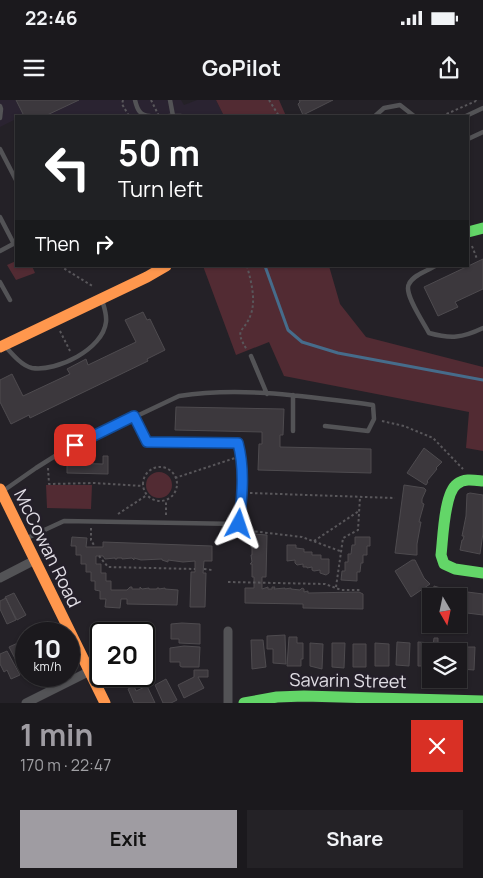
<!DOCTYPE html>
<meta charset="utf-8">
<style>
:root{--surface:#1b191d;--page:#242226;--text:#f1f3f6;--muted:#a0a0a4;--line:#39383b;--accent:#9f9ca2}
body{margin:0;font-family:Manrope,sans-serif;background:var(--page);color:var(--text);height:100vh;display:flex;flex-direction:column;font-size:19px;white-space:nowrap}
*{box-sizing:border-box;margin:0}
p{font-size:16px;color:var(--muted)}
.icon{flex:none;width:28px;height:28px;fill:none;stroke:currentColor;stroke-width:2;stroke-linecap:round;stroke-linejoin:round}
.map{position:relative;height:603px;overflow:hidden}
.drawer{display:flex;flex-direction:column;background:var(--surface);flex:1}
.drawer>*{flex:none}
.hud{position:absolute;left:15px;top:15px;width:454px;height:152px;border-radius:0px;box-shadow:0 1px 4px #0004,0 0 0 1px var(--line);background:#202124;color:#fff;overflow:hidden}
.needle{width:32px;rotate:171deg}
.fabs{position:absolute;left:422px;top:488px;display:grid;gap:10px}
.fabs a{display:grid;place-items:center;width:45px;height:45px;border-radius:0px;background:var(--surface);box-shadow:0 1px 4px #0004,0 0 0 1px var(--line);font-size:25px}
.speed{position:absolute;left:15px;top:522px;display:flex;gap:10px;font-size:25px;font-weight:700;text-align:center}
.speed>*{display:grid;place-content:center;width:65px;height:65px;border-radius:50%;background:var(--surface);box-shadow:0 1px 4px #0004,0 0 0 1px var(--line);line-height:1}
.speed small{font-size:12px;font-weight:400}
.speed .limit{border:2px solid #111;border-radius:8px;background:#fff;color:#111}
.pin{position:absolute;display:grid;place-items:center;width:42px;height:42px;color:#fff;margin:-21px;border-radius:10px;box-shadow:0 2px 8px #0006}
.me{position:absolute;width:55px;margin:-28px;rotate:5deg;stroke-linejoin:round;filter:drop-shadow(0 0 4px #0008)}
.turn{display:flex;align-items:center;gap:18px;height:105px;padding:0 20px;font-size:22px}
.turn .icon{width:65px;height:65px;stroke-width:2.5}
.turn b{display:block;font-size:35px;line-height:42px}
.then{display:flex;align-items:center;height:48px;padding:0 20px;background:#0003;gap:10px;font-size:19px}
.round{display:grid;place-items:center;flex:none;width:52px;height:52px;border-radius:0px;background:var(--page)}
.head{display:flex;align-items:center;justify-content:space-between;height:85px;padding:0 20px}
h1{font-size:30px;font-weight:700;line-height:38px;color:var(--accent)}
.primary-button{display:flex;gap:10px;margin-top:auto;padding:10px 20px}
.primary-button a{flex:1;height:58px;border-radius:0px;background:var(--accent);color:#111;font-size:20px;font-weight:700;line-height:58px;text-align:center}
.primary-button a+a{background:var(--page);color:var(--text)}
.status{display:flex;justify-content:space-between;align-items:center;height:35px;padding:0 25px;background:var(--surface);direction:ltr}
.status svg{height:14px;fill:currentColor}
header{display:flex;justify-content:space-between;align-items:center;height:65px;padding:0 20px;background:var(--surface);font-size:22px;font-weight:700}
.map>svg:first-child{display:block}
.built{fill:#2a2331}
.green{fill:#522b33}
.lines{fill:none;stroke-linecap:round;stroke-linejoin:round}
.stream{stroke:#466c8b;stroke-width:3}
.building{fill:#3c383d;stroke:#4e4b4f}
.path{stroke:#59575b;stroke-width:2;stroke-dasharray:2.5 2.5;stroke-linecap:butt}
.lane{stroke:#535356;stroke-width:4.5}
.street{stroke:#535356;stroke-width:9}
.fast{stroke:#63d668;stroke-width:11}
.slow{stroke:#ff974d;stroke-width:11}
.route-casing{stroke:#114b97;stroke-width:12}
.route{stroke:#1a73e8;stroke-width:9}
.labels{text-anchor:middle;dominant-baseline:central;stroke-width:5;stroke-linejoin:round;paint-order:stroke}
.street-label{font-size:18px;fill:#e1dee5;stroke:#241f29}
</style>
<div class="status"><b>22:46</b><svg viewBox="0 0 49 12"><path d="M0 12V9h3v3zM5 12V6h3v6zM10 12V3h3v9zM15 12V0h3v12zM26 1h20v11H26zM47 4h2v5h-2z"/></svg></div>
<header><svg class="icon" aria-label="menu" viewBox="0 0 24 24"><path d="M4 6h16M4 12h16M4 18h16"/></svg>GoPilot<svg class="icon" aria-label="share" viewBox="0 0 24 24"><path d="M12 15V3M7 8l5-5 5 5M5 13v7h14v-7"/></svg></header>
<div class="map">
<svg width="483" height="603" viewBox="0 0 483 603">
<rect width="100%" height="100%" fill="#242127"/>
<path class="built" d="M0,0H181L184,5L197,0H216L224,16H16V23L14,20L0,27Z"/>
<path class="green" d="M216,0H279L286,16H224Z
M16,161V166H32L35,173L16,180L7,165Z
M203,166H329L340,204L366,237L483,267V351L466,348L469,312L284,276L269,242L236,255Z
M146 385a13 13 0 1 1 26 0a13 13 0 1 1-26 0Z
M46,385H92L91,409L47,408Z"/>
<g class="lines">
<path class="stream" d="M265,166L288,230L302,242L338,253L483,280"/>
</g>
<path class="building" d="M16,0H79L45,16H24Z
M299,0H333L303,15L298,4L300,2Z
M483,159V189L455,202L458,207L438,216L424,187Z
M143,212L147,220L150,219L165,250L147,259L148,261L30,318L29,315L11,324L0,302V280L12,274L23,296L70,274L67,269L86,259L88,265L136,242L125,220Z
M176,307L284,309L283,335H280V347L371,349V373L258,370L259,344H262V332L175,330Z
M424,348L442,362L436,368L437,369L427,381L428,382L426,385L407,373Z
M103,356H108V374L67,373V363L103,364Z
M404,385L424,388L426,390L422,399V403L424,404L420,418L419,422H421L417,444V455H415L395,453Z
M470,393L483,395V433L480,454L460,450L462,440H463L464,436H462L466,416L467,394Z
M253,434L267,435L266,477H262V489L268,487V489H272V487H275L274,489L285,488V489L291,488V489L300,490L302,488L304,489V492L308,491V493L359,492L363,494V509L303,508V504L245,503V488H254V477H252V464H250L252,462L251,455H252V447H251Z
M72,437L87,438L86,447H103V442L212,446V461H204L203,473H206L205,507H190L191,472H195V461L183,462L168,460V462L162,460V459L141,460L134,458V460L132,458L122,459V458H117V459H115V458L105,459L103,456H96V464H101V473H106V481H111V490H127L130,487H132V489H140V487L142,489L149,488V489H157V488H159V489L165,488V489L178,490L177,505L127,504V499H121L120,508L105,507L106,499H100V491L95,490V481H91V472H86V464H81V455H76V446H71Z
M355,437H370V446H367V455H363V463H361L360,472H357V481L341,480L342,471H345V462H348V454H351L352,445H355Z
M287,445H296V448L304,449V452H312V455H321V459H329V473L326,475L320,473V470L314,471L312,470V467L307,468V467H303V464L297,465L295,463V460L287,461Z
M412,460H415L424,478L430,484L411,497L395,471Z
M434,486L444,489L483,494V515L459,512V496H432Z
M14,493L26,515L17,520L5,497Z
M6,498L16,520L7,524L0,509V501Z
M108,522L137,524V534H108Z
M182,523L200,524V544L179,543V539H171V524Z
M285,535L286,564L273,563V549H267V536Z
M289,537H297V543H303V559H301V566H287Z
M434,538H438V551H431V566H418V542L431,543V546H433Z
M251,540H263L266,567L252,569Z
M22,541L26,549V572L23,574L9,547Z
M397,542L410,543L409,566L396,565Z
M310,543L323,544L322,569L310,566Z
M332,543H345L344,568L332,567Z
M375,543L389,544V566H375Z
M353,544H366V567H353Z
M184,546L200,547L199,567H182L180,566V562H170V548Z
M462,547H475L474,570L461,569Z
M7,551L20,575L11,579L7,570L4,572L0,564V554Z
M144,551H149L148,565H144Z
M194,570H208V577H198L204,588L184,598L178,585L194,577Z
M166,579L177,600L171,603H163L155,585Z
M134,586L136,591L147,586L155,603H134L128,589Z"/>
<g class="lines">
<path class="path" d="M123,0L122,4L129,16
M151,0L159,16
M269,0L279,16
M442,16L476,1L477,3
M472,146L477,159
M60,166L94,187
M247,166C251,181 256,199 251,214C244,234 233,227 247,250
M60,231L70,251
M382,321L404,326L433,338L463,369
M143 384a17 17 0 1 1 34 0a17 17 0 1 1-34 0Z
M48,368L49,384L94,383L143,386
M175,378L235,358
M250,393L395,398
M118,414L147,395
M166,415V400
M91,428V440L95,447
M246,428L251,431L302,437L340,451
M314,441L359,411
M99,456L108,467L195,469
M204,469L212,470
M228,482L325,484L341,490H360
M336,487L343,438L358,430L360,397"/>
<path class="lane" d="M135,0C137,9 140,16 150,16
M170,0L173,16
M0,6L1,9L0,18
M169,16H181
M375,16L384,8L400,5L414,16
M466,16L483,8
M468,39L483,32
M0,49L16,80
M0,117L14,144
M0,151L15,143
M435,166C427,171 413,175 409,184C403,193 424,223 429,233C451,239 462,238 483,228
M0,182L10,200
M5,246C12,254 22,266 32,268C57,272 103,249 106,222C107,214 104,207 102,200
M251,256L267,294
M293,331V295
M3,391L36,368L63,351L179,296C243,286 310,297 373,305L374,319L368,331L325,326
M25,439L64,421L239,424C242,397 245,369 238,343L147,342L135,316"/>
<path class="street" d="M0,478L35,460
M228,531V603
M26,603L90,571"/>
<path class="fast" d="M468,132L483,128
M483,381C474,380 464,378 457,384C444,393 443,439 441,455L444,464L455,469L483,473
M244,603L277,597L304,596L483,601"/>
<path class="slow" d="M0,247L147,177L166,166
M0,389L105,603"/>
</g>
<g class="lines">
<defs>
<path id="route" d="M75,345L134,316L147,342L238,343C245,369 242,398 239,424"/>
</defs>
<use href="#route" class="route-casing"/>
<use href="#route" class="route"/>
</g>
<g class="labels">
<g class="street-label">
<text transform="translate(48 448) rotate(64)">McCowan Road</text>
<text transform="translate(348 580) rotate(1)">Savarin Street</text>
</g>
</g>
</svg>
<div class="fabs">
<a><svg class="needle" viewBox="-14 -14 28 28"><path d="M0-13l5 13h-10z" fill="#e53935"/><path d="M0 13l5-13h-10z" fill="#a0a0a4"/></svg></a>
<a><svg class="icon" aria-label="layers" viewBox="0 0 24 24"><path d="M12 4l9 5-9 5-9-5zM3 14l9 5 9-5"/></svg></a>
</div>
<div class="speed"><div>10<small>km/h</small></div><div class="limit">20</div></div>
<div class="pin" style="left:75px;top:345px;background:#d93025"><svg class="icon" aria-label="arrive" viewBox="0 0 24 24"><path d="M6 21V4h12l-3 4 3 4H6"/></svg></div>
<svg class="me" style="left:239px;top:424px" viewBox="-20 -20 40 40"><path d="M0-17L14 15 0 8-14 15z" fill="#1a73e8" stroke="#fff" stroke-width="4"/></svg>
<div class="hud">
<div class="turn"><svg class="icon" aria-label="left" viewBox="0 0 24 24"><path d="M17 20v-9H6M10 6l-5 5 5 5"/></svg><div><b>50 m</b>Turn left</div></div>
<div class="then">Then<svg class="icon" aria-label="right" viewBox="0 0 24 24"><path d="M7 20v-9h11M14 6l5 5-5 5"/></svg></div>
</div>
</div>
<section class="drawer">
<div class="head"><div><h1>1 min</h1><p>170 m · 22:47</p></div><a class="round" style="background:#d93025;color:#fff"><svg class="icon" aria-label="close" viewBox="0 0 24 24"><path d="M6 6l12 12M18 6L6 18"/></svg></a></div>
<div class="primary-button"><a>Exit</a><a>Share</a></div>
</section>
